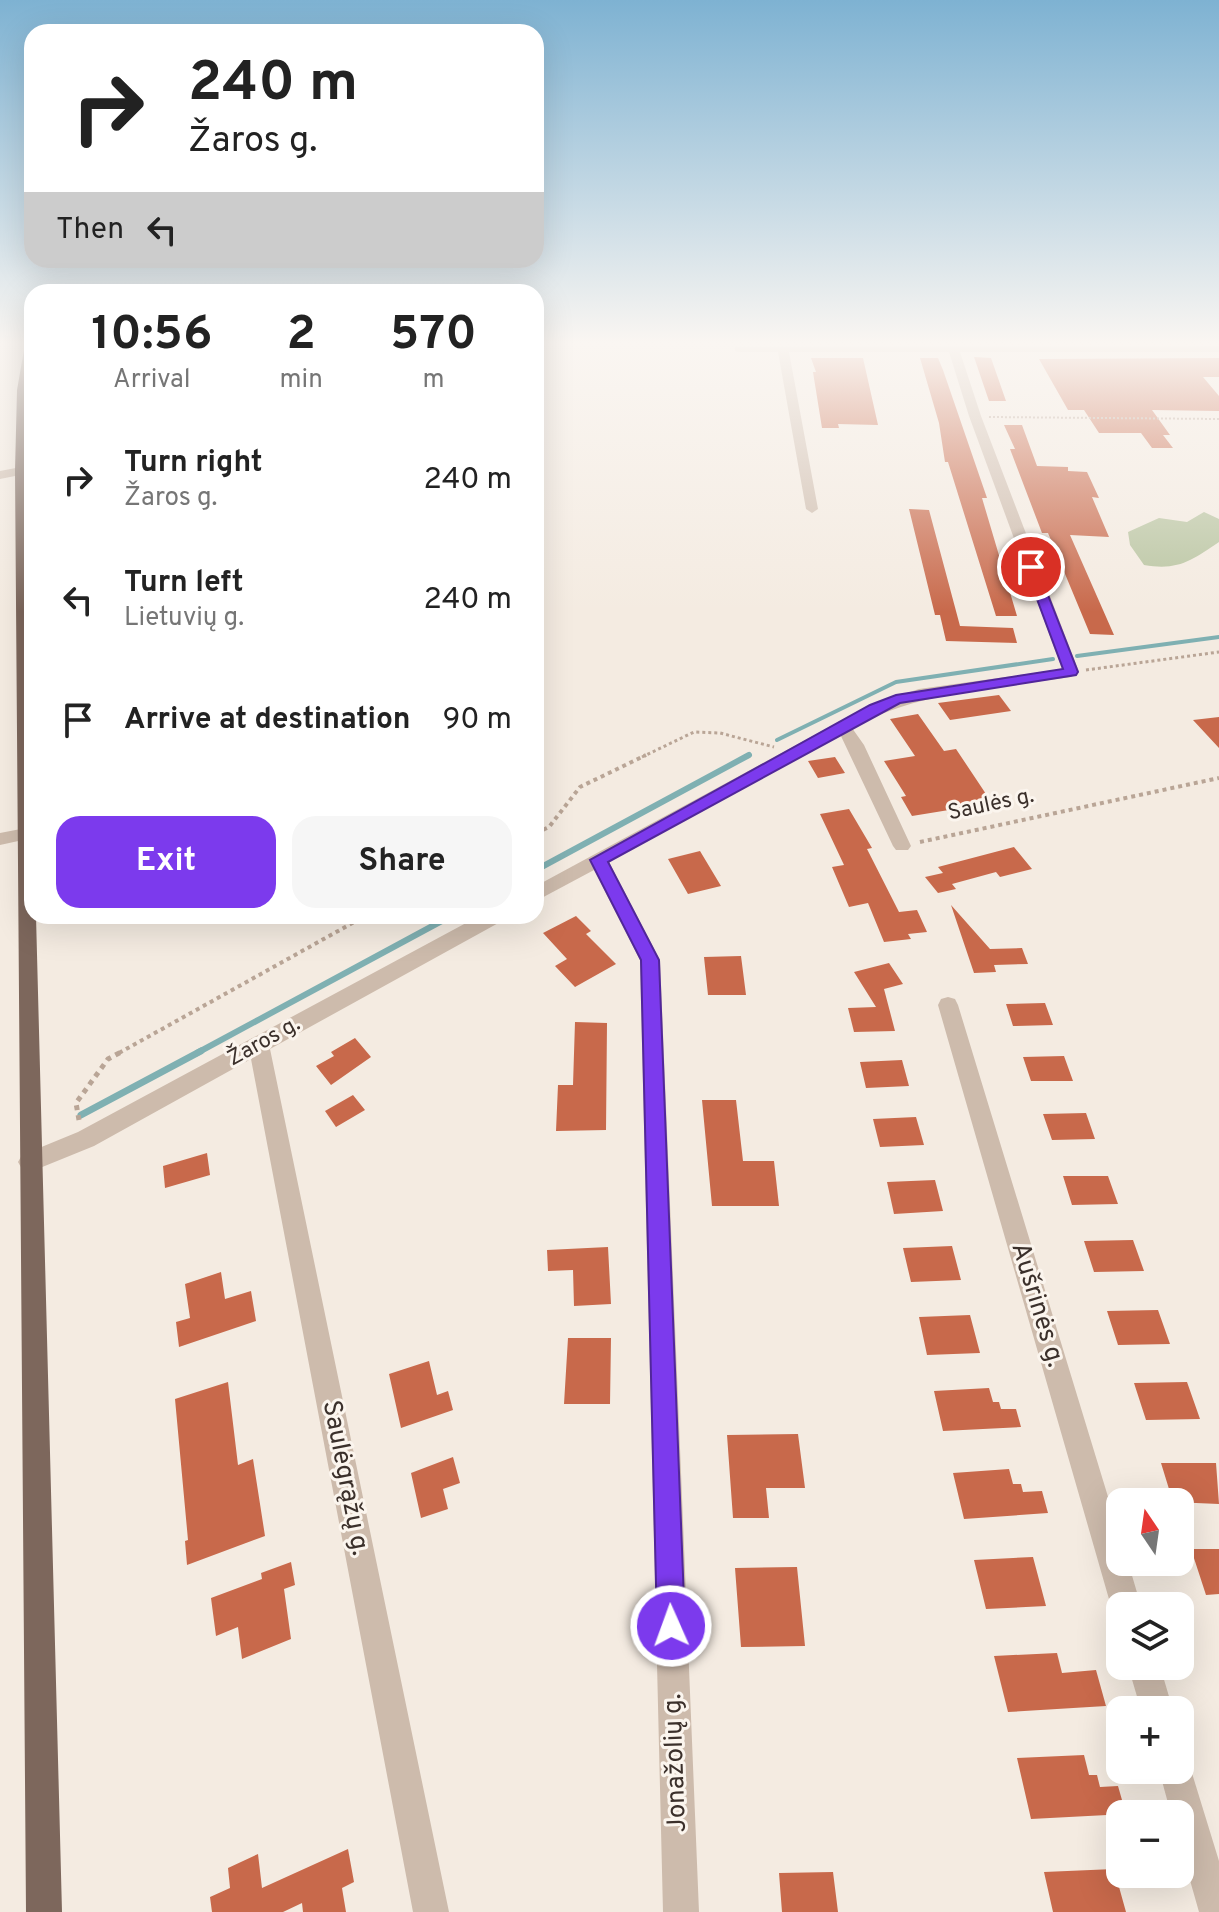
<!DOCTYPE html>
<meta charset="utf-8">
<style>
:root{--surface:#fff;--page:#f6f6f6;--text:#222;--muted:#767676;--accent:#7c3aed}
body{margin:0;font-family:Overpass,sans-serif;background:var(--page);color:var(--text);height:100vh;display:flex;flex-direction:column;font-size:30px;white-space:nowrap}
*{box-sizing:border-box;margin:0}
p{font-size:26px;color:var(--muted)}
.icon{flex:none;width:44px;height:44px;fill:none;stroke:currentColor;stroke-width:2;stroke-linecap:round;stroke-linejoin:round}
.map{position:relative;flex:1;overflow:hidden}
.details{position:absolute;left:24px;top:284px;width:520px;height:640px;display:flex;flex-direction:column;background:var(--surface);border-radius:24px;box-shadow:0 8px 32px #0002}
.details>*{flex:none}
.guide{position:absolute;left:24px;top:24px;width:520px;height:244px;border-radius:24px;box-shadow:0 8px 32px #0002;background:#fff;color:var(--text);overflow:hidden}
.needle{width:52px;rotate:347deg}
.fabs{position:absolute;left:1106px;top:1488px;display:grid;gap:16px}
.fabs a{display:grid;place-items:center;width:88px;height:88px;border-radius:16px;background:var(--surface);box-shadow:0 8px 32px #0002;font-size:40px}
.pin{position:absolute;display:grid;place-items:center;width:68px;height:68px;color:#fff;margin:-34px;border:4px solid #fff;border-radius:50%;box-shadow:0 2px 8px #0007}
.me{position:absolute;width:88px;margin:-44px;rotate:358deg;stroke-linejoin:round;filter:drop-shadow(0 0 6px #0008)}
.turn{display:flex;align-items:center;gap:28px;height:168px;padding:0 32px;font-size:36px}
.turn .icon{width:104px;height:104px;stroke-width:2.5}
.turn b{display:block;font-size:56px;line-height:68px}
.then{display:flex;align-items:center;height:76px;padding:0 32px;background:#0003;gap:16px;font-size:30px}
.eta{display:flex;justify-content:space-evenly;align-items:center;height:136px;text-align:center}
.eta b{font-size:48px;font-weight:700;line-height:56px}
.primary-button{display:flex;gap:16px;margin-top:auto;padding:16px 32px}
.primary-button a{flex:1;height:92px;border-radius:24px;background:var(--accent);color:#fff;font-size:32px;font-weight:700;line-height:92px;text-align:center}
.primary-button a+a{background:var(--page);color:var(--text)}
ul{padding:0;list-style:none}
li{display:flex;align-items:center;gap:24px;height:120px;padding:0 32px}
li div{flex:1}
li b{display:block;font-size:30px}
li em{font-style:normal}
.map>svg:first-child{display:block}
.green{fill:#b8c4a0}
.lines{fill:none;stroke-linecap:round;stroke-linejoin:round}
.stream-far2{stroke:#7fb0b2;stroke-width:4}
.stream-far1{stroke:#7fb0b2;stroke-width:6}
.stream{stroke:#7fb0b2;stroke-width:7}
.building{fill:#c8694b}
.path-far3{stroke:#b9a596;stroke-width:2;stroke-dasharray:2 2;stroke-linecap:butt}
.path-far2{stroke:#b9a596;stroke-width:3;stroke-dasharray:3 3;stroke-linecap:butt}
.path-far1{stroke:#b9a596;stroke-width:4;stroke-dasharray:4 4;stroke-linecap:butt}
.path{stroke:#b9a596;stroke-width:5;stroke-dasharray:5 5;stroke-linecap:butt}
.minor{fill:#cdbbac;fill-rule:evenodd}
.major{fill:#7d675c;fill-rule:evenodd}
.route{fill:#7c3aed;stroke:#51269a;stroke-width:2}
.labels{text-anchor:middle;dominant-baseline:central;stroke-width:6;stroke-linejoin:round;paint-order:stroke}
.street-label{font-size:22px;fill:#3b302b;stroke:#fbf5ee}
.near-street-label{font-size:26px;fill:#3b302b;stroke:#fbf5ee}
</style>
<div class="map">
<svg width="1219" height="1912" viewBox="0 0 1219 1912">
<rect width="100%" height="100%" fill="#f4ebe1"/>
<path class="green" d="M1204,512L1219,519V542C1192,560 1179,571 1144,565L1130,545L1128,532L1159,518L1187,522Z"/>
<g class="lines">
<path class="stream-far2" d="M1077,656L1219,637
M777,740L896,682L1053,659
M745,757L749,755"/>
<path class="stream-far1" d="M536,870L749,755
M197,1053L451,916"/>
<path class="stream" d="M81,1115L201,1051"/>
</g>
<path class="building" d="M974,357L991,358L1006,401H989Z
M811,358H863L878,425L838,424L839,428H822L813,372H816Z
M920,358H938L943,370L987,498H982L1017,616H996L948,462H945L939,423Z
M1219,358V377H1203L1219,396V411L1152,410L1170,435H1163L1173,448H1152L1141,433H1099L1084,410H1068L1039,359Z
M1004,425H1022L1037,466L1068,467V471L1087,472L1099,498L1092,497L1109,537L1070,535L1114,635L1090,634L1048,533H1042L1010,449H1015Z
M909,509L929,510L960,626L1013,628L1017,643L946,641L940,615H935Z
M999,695L1011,711L950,720L938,703Z
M918,714L944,751L956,749L992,803L912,816L901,797L906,796L884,761L915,756L890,719Z
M1219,717V748L1193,720Z
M835,757L845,773L818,778L808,761Z
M849,809L872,848L867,849L899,912L917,910L927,932L908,934L911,939L884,942L868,903L849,907L832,867L844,865L820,814Z
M1014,847L1032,869L1000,877L996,872L952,884L956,889L938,893L925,877L943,873L938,867Z
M700,851L721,886L688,894L668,859Z
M951,905L990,949L1022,948L1028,964L994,965L996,972L974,973Z
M576,916L591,931L586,934L616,964L575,987L555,966L567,959L543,933Z
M741,956L746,995H708L704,957Z
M889,963L903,984L884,989L895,1031L854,1032L848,1008L876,1007L854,972Z
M1045,1003L1053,1025L1013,1026L1006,1004Z
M575,1022L607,1023L606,1130L556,1131L558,1085H573Z
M355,1038L371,1057L331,1085L316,1066L334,1056L331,1052Z
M1064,1056L1073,1081H1031L1023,1057Z
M902,1060L909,1086L866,1088L860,1062Z
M353,1095L365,1110L336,1127L325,1111Z
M702,1100H736L743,1161H774L779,1206H712Z
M1086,1113L1095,1139L1052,1140L1043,1114Z
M916,1117L924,1145L880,1147L873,1119Z
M207,1153L210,1175L165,1188L163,1166Z
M1063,1176H1108L1118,1204L1072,1205Z
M935,1180L943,1211L894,1214L887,1182Z
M1133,1240L1144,1271L1094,1272L1084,1241Z
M952,1246L961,1280L911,1282L903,1248Z
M608,1247L611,1304L574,1306L573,1270L548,1271L547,1250Z
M221,1272L225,1299L251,1291L256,1321L179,1347L176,1322L190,1318L185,1284Z
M1158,1310L1170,1344L1118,1345L1107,1311Z
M970,1315L980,1353L927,1355L919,1317Z
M568,1338H611L610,1404H564Z
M429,1361L437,1395L448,1391L453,1410L401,1428L389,1374Z
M228,1382L238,1465L253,1459L265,1536L187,1565L185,1541L188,1540L175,1399Z
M1187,1382L1200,1419L1146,1420L1134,1383Z
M989,1388L993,1402H999L1001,1409H1016L1021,1427L943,1431L934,1391Z
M798,1434L805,1488H766L769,1518H733L727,1435Z
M453,1457L460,1483L443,1489L448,1509L421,1518L411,1473Z
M1161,1463H1216L1219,1504L1173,1502Z
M1009,1469L1013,1484H1021L1023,1492L1042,1491L1048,1513L964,1519L953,1473Z
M1191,1549H1219V1594L1206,1595Z
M1033,1557L1046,1606L986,1609L974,1560Z
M291,1562L295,1585L284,1589L291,1639L242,1659L238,1627L216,1636L211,1598L262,1579L261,1573Z
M797,1567L805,1646L741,1647L735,1568Z
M1057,1653L1062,1673L1096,1670L1106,1706L1008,1712L994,1656Z
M1084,1755L1089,1775H1097L1100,1787L1118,1786L1126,1814L1031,1819L1017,1758Z
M348,1849L354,1882L342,1888L346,1912H303L302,1903L283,1912H212L210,1897L230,1888L228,1868L258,1854L262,1888Z
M1114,1869L1126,1912H1053L1044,1872Z
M833,1872L838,1912H782L779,1873Z"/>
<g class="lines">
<path class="path-far3" d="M989,417L1219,419"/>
<path class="path-far2" d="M1086,670L1219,652
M642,757L694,732L720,733L774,747"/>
<path class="path-far1" d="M536,833L549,827L580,787L646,755
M920,842L1219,778
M119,1053L365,916"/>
<path class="path" d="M79,1120L76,1103L108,1059L123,1051"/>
<path class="minor" d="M1219,346V352H960L981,416L1079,672L1071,677C996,688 919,691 852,728L864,745L911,846L908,850H896L893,846L840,734L609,862L660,960L699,1912H663L640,960L594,870L536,901V886L870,705L919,689L1062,669L969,416L949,352H789L818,509L812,513L806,509L778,352H739L735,351V347Z
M21,467L25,468V474L0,479V471Z
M26,828L32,830V838L0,845V833Z
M479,916H505L502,921L270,1049L449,1912H413L251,1059L94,1146L30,1172L22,1169L18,1162L22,1155L78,1132Z
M948,997L955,999L958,1005L1120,1536V1562H1128L1141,1606H1120V1619L1115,1617L1111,1606L938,1005L941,999Z
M1128,1666H1160L1173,1710H1141Z
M1180,1756L1187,1758L1191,1770L1219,1861V1912H1199L1180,1845V1814H1171L1159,1770H1180Z"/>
<path class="major" d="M25,344H32L27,471L32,916H36L62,1912H26L15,471L17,390Z"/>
</g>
<linearGradient id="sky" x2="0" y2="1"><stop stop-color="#7eb2d2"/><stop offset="0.56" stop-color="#faf6f2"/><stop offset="1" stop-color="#faf6f2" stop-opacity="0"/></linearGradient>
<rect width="1219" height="612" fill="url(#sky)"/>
<path class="route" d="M1031,564L1037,567L1078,672L1076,675L900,703L608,862L659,960L685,1626L681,1636L671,1640L662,1636L657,1626L641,960L590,860L870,705L896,695L1063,669L1025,567Z"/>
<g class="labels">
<g class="street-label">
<text transform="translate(991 805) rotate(-12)">Saulės g.</text>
<text transform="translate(264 1042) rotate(-29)">Žaros g.</text>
</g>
<g class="near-street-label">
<text transform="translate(1037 1305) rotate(73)">Aušrinės g.</text>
<text transform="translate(345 1478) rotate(79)">Saulėgrąžų g.</text>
<text transform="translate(676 1763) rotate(-92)">Jonažolių g.</text>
</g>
</g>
</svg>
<div class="fabs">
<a><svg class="needle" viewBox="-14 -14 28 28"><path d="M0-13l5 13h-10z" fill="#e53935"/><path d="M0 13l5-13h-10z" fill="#767676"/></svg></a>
<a><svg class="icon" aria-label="layers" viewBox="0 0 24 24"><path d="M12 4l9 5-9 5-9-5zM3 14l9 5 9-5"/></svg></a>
<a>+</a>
<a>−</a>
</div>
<div class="pin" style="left:1031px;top:567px;background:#d93025"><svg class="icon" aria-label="arrive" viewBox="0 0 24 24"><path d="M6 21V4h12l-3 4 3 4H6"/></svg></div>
<svg class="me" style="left:671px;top:1626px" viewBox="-20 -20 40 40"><circle r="17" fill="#7c3aed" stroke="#fff" stroke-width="3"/><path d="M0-11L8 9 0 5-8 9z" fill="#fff"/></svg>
<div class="guide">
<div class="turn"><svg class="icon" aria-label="right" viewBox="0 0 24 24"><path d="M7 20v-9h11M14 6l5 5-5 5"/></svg><div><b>240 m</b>Žaros g.</div></div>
<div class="then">Then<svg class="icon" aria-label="left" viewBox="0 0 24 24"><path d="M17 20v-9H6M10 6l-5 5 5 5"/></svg></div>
</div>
<section class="details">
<div class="eta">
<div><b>10:56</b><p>Arrival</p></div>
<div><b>2</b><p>min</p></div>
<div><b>570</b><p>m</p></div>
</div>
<ul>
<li><svg class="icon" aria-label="right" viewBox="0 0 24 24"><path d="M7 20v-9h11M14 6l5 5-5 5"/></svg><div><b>Turn right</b><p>Žaros g.</p></div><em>240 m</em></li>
<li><svg class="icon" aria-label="left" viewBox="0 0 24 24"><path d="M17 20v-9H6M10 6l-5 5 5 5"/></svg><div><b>Turn left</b><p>Lietuvių g.</p></div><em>240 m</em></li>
<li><svg class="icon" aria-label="arrive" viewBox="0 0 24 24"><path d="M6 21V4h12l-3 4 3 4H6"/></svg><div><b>Arrive at destination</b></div><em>90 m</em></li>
</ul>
<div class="primary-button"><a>Exit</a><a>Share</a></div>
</section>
</div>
